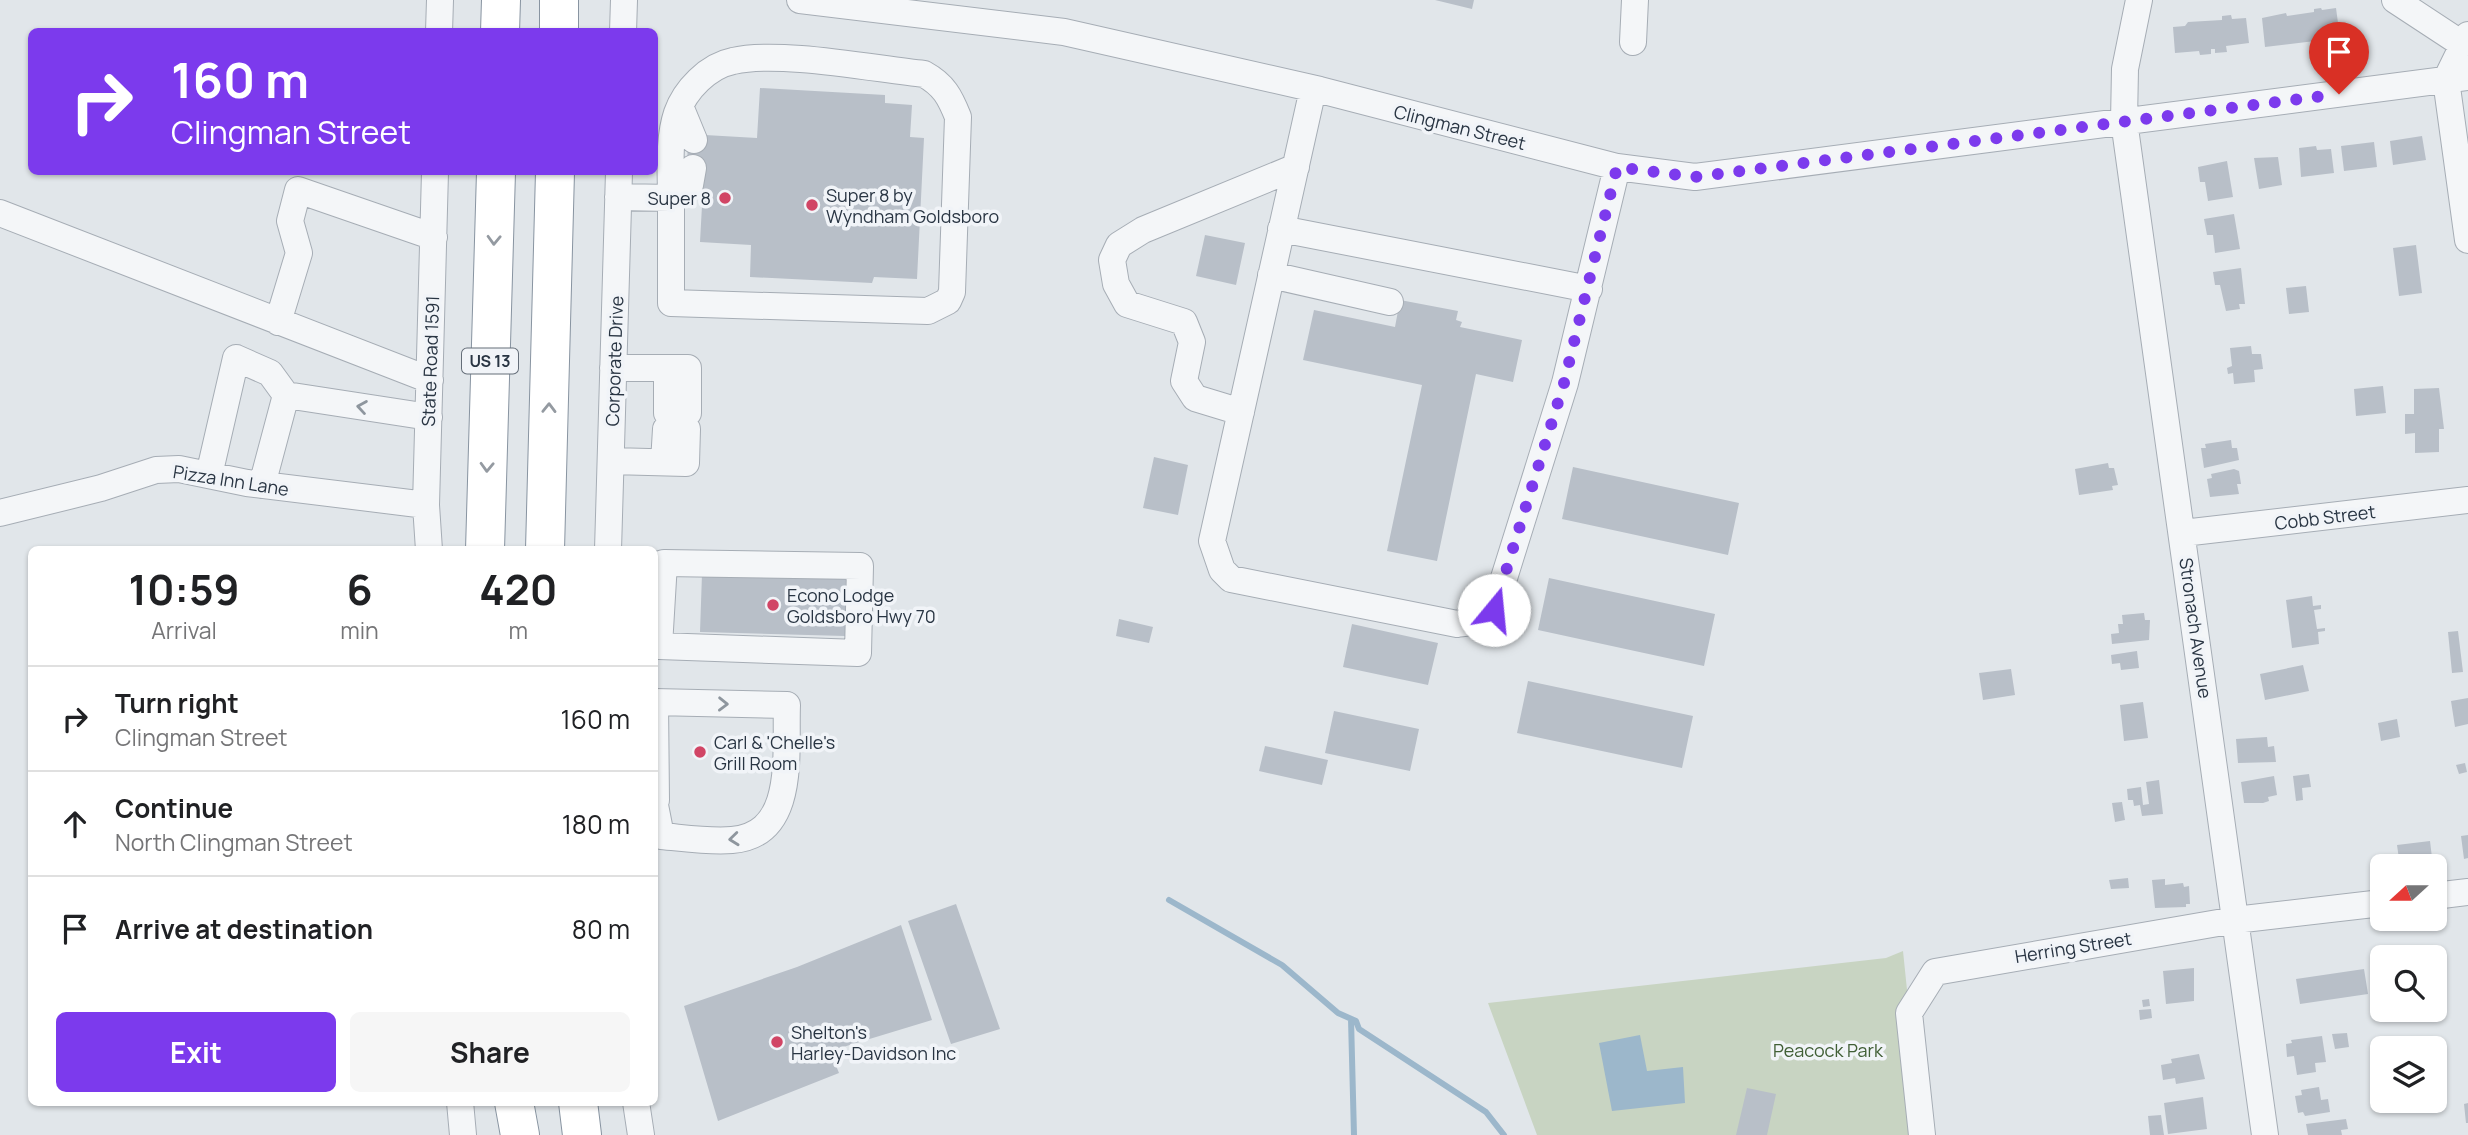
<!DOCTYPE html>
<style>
:root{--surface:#fff;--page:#f6f6f6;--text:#202124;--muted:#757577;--line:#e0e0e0;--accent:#7c3aed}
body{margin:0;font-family:Manrope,sans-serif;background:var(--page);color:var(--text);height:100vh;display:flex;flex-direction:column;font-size:26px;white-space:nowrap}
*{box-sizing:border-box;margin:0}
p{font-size:23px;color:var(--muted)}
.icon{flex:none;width:38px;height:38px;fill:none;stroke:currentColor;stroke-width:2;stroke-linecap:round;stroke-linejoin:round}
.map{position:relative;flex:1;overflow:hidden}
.side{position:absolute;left:28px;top:546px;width:630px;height:560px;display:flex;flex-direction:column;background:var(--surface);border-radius:10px;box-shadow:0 2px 5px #0004}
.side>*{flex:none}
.guide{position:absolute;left:28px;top:28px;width:630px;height:147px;border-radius:10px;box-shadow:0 2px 5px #0004;background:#7c3aed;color:#fff;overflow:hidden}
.needle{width:46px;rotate:249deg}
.controls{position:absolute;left:2370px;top:854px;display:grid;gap:14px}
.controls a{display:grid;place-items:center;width:77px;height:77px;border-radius:10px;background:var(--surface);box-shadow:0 2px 5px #0004;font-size:35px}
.pin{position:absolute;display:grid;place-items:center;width:60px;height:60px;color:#fff;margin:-72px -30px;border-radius:50% 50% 50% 0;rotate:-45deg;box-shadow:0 0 7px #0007}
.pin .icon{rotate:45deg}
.me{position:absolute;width:77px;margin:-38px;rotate:17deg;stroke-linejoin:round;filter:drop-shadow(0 0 5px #0008)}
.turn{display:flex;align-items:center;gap:24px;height:147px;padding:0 28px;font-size:32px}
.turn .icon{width:91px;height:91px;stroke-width:2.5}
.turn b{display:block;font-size:49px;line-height:60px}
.eta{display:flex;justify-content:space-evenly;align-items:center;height:119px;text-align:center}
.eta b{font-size:42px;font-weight:700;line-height:49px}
.action{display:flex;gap:14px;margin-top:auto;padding:14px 28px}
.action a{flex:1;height:80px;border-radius:10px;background:var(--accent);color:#fff;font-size:28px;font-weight:700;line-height:80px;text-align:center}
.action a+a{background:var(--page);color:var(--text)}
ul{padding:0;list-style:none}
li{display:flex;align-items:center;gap:21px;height:105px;padding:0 28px;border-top:2px solid var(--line)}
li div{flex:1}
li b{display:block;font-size:26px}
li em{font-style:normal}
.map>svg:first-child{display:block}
.green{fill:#c8d4c2}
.water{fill:#9cb7cb}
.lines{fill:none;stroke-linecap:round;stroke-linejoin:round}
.stream{stroke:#9cb7cb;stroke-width:6}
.building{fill:#b8bfc8}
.minor-casing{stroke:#a6adb5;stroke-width:28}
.highway-casing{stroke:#8894a1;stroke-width:40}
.minor{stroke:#f4f6f8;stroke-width:26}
.highway{stroke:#fff;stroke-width:38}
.oneway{stroke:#949aa1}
.oneway2{stroke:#8e969e}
.route{stroke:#7c3aed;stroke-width:12;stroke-dasharray:0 21.6}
.poi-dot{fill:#d14565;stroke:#f1f4f8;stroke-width:2.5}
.labels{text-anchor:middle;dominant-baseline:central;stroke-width:7;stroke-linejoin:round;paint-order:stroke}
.shield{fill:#f1f4f8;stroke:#656e79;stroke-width:2}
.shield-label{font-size:16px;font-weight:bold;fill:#293543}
.street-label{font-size:18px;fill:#293543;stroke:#f1f4f8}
.poi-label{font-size:18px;fill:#293543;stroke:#f1f4f8;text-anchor:start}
.park-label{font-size:18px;fill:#415f36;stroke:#f1f4f8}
</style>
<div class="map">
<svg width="2468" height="1135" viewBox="0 0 2468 1135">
<rect width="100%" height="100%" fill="#e1e6ea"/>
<path class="green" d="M1903,951L1922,1135H1537L1488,1003L1886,958Z"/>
<path class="water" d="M1640,1035L1647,1071L1683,1067L1685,1103L1612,1111L1599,1043Z"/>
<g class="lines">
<path class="stream" d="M1169,900L1282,965L1338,1013L1356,1021L1359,1029L1486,1112L1504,1135
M1351,1019L1354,1135"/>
</g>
<path class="building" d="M1435,0H1474L1472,9Z
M2321,8L2322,10L2336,8L2340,38L2265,47L2262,18L2286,13L2287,16L2314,12V9Z
M2231,15L2232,19L2246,18L2249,43L2226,46L2227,52L2215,53V49H2211V54L2200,55L2199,51L2175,53L2173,27L2185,26L2188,22L2222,20V16Z
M760,88L885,95V103L912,105L910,137L924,138L917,279L874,277L872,283L750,277L751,245L700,242L704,169L687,168L688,139L705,135L757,138Z
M2422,136L2426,160L2393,165L2390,141Z
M2374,142L2377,167L2344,171L2341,146Z
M2316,146L2317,150L2331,149L2334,173L2301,177L2299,148Z
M2278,157L2282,185L2259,189L2254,158Z
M2227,161L2233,197L2208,201L2205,182H2200L2198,167Z
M2234,214L2240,249L2215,253L2213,235H2207L2204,219Z
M1205,235L1245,243L1236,285L1196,276Z
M2416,245L2422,293L2399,296L2393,248Z
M2241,268L2245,304H2239L2240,309L2226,311L2220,285H2215L2213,272Z
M2306,286L2309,312L2289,314L2286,288Z
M1400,300L1458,311L1456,320L1462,322L1460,327L1522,340L1513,382L1476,374L1437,561L1387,551L1422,385L1303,360L1314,310L1395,327Z
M2251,346L2252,354H2261L2263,369L2254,370L2255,382L2234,384L2233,373L2228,374L2227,368L2232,366L2230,348Z
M2383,386L2386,413L2356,416L2354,389Z
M2439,388L2444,429H2439V452L2415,453V433L2405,434V414H2414V389Z
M2231,440L2232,448H2237L2239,460L2204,468L2201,448H2206L2205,444Z
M1154,457L1188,465L1178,515L1143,508Z
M2108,463L2109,468H2114L2118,485L2112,486L2113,490L2079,495L2075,469Z
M1573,467L1739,503L1728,555L1562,519Z
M2234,469L2239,471L2241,484H2237L2239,494L2210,497L2207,479L2212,478L2211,474Z
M702,574L846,578L845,636L700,632Z
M1549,578L1715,614L1704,666L1538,630Z
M2312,596L2313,606L2321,605V609L2314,610L2317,629L2325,628V631L2318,632L2319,644L2292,648L2286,600Z
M2144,613L2145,620H2150L2149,640L2112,644L2111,634L2119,633L2118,624H2123L2122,615Z
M1119,619L1153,627L1149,643L1116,636Z
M1352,624L1438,643L1428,685L1343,667Z
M2458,631L2463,672L2452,673L2448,632Z
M2137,651L2139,668L2121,670L2120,663L2112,664L2111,655Z
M2303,665L2309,691L2265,700L2260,674Z
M2011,669L2015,695L1983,700L1979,673Z
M1528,681L1693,716L1682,768L1517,733Z
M2468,698V724L2455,727L2451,701Z
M2143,702L2148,738L2124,741L2120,705Z
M1334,711L1419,729L1410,771L1325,753Z
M2397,719L2400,737L2381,741L2378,723Z
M2267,737L2268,747L2274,746L2276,762L2238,763L2236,739Z
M1265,746L1328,760L1322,785L1259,771Z
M2465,763L2467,772L2459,774L2456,765Z
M2309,774L2311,787L2302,788L2303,800L2296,801L2293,776Z
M2274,776L2277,795L2268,797L2269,801L2263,803H2244L2241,782Z
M2159,780L2163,814L2142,816L2140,805L2134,806L2133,800H2128L2127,789L2141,787L2143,805L2149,804L2146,782Z
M2122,802L2125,820L2115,822L2112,803Z
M2468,835V858L2464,859L2461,836Z
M2430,841L2433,866H2400L2397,845Z
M2128,878L2129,888L2111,889L2109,880Z
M2165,879V885L2183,883L2184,887L2189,886L2190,904H2186V907L2155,908L2152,880Z
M956,904L1000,1029L951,1044L908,921Z
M901,925L932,1020L830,1051L839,1073L718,1121L684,1006L797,967Z
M2194,968V1001L2166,1004L2163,971Z
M2364,969L2368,994L2300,1004L2296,979Z
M2149,999L2150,1006L2143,1007L2142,1000Z
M2151,1009L2152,1018L2140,1020L2139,1010Z
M2347,1033L2349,1047L2335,1049L2332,1034Z
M2322,1036L2326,1062L2315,1063L2316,1072L2297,1075L2294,1056L2287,1057L2286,1044L2292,1043L2291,1040Z
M2199,1054L2205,1079L2176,1084L2175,1078L2163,1080L2161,1065L2172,1063L2171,1059Z
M2319,1087L2321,1100L2328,1099L2330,1112L2305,1116L2303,1112L2298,1113L2295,1096L2302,1095L2301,1090Z
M1747,1088L1776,1094L1767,1135H1736Z
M2203,1097L2207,1129L2168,1134L2164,1103Z
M2468,1103V1123H2466L2464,1104Z
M2161,1115L2164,1135H2150L2148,1116Z
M2346,1119L2348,1129L2341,1130L2342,1135H2308L2306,1124Z"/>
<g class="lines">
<defs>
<path id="minor" d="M800,0L1064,32L1320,90L1617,167L1695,177L2468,77
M2139,0L2125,69L2124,121L2265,1135
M2395,0L2462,44
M439,32L440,0
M623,32L624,0
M2468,35L2446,80L2468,240
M1633,42L1635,0
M1313,89L1212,541L1222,570L1231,579L1457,624C1473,622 1483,622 1494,610L1565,383L1617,167
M680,106L694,140
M618,197L671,198C671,171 668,140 677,113C685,90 708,66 733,61C778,50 875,69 924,74C944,85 950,97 958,117L952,292L948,301L928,311L671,303V198L690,185L693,168
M0,213L430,380
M1281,229L1589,289
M1271,275L1390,302
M278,322L299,253L290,221L298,190L434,237
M613,368H688V413
M1241,412L1195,398L1184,381L1192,342L1184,322L1127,304L1116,284L1112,260L1119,245L1143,230L1296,167
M667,413V368
M611,461L686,463L687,429
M664,462L666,429
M209,475L236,358L270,373L286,395L429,417
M262,485L286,395
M0,513L101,488L156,470L179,469L247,483L426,505
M2183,533L2468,500
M429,550L426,505L435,172
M608,550L619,172
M654,566L664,563L659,646H654
M659,646L858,653L860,566L664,563
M654,702L787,705C785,753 797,835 732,840C709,842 684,838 661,836L654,800
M655,702L656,800
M2434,896L2468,892
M460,1102L463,1135
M636,1102L641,1135
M1922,1135L1909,1013L1935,972L2235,920L2382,903"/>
<path id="highway" d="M500,32L501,0
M559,32V0
M485,550L496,172
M545,550L555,172
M514,1102L520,1135
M578,1102L582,1135"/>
</defs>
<use href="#minor" class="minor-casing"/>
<use href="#highway" class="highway-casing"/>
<use href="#minor" class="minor"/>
<use href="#highway" class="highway"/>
</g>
<defs><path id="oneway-chevron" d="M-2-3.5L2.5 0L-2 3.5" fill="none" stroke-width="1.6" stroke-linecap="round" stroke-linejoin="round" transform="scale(1.75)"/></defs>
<g class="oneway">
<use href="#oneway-chevron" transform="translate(494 240) rotate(92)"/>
<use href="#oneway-chevron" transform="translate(549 408) rotate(-89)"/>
<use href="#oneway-chevron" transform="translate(487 467) rotate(92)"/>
</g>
<g class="oneway2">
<use href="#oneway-chevron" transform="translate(362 407) rotate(-171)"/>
<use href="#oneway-chevron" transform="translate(723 704) rotate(1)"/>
<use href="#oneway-chevron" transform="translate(734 839) rotate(174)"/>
</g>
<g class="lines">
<path class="route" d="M1494,610L1564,383L1617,167L1695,177L2339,94"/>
</g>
<g class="poi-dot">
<circle cx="725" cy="198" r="7"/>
<circle cx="812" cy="205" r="7"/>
<circle cx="773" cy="605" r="7"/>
<circle cx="700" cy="752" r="7"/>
<circle cx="777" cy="1042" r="7"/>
</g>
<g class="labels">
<rect class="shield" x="462" y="348.5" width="56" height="25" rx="5"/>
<g class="shield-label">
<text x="490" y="361">US 13</text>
</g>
<g class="street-label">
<text transform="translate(1460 127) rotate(14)">Clingman Street</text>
<text transform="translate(430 361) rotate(-88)">State Road 1591</text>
<text transform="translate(614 361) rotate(-88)">Corporate Drive</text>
<text transform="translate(231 480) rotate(9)">Pizza Inn Lane</text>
<text transform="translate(2325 517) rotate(-7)">Cobb Street</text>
<text transform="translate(2196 628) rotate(82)">Stronach Avenue</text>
<text transform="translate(2073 947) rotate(-9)">Herring Street</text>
</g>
<g class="poi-label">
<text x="826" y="195">Super 8 by<tspan x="826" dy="21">Wyndham Goldsboro</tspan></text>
<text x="711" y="198" text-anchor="end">Super 8</text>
<text x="787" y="595">Econo Lodge<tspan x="787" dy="21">Goldsboro Hwy 70</tspan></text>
<text x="714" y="742">Carl &amp; 'Chelle's<tspan x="714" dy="21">Grill Room</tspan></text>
<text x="791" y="1032">Shelton's<tspan x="791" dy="21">Harley-Davidson Inc</tspan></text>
</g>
<g class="park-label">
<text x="1828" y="1050">Peacock Park</text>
</g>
</g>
</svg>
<div class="controls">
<a><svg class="needle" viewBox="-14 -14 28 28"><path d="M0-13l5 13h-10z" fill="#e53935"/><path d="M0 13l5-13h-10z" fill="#757577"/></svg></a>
<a><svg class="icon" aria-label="search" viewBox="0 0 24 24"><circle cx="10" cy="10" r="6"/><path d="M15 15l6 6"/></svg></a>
<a><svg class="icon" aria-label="layers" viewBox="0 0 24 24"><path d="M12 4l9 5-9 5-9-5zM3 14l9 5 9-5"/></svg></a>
</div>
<div class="pin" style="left:2339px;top:94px;background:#d93025"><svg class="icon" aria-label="arrive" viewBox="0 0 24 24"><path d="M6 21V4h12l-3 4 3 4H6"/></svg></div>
<svg class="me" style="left:1494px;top:610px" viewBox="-20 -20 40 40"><circle r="19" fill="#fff"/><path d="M0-13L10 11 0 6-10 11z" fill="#7c3aed"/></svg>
<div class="guide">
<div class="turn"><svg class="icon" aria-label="right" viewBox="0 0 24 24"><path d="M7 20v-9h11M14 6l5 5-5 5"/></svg><div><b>160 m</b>Clingman Street</div></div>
</div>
<section class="side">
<div class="eta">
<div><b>10:59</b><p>Arrival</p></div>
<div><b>6</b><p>min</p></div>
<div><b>420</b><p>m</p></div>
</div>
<ul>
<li><svg class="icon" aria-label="right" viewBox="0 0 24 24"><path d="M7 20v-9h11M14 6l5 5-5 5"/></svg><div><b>Turn right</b><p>Clingman Street</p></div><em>160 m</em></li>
<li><svg class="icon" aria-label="ahead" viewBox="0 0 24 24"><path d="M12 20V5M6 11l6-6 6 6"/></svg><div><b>Continue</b><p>North Clingman Street</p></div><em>180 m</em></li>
<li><svg class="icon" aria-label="arrive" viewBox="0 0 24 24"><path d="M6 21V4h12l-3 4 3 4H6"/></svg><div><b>Arrive at destination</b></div><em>80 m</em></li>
</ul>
<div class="action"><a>Exit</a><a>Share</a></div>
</section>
</div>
